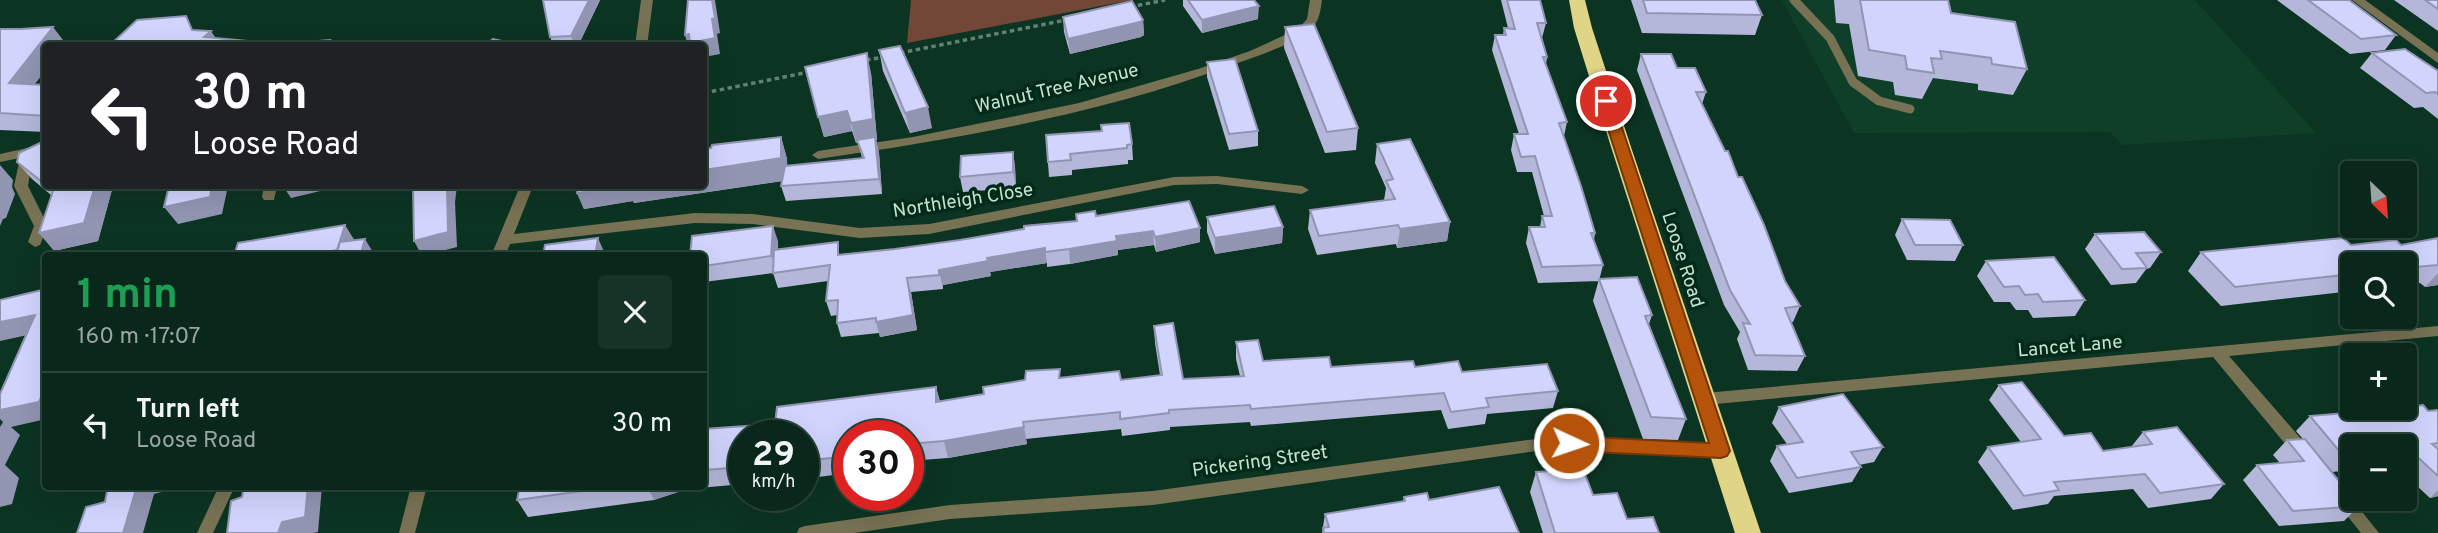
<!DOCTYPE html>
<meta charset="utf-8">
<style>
:root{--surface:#09271a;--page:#173327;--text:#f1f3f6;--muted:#99a5a2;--line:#294439}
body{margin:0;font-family:Overpass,sans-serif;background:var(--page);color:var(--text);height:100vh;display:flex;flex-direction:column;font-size:26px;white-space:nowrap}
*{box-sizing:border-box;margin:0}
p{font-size:23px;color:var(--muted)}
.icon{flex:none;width:38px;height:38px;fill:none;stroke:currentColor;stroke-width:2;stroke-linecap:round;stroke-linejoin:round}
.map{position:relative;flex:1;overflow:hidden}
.details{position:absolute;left:42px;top:252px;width:665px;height:238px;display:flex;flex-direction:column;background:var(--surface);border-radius:7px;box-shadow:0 7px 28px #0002,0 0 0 2px var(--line)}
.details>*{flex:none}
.banner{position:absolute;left:42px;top:42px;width:665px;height:147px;border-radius:7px;box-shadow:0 7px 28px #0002,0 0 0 2px var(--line);background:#202124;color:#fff;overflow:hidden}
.needle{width:46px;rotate:155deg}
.controls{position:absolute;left:2340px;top:161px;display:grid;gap:14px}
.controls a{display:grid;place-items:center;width:77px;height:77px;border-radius:7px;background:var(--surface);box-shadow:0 7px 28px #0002,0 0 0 2px var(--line);font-size:35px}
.speed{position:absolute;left:728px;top:420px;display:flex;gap:14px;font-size:35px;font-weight:700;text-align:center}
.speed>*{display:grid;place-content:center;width:91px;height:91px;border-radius:50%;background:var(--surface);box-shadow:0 7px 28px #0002,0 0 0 2px var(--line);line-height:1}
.speed small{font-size:18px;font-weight:400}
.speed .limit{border:10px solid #d22;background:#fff;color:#111}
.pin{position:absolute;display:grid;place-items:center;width:60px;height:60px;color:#fff;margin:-30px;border:4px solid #fff;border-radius:50%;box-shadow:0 2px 7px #0007}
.me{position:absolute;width:77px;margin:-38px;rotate:93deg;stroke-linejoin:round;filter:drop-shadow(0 0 5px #0008)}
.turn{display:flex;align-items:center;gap:24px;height:147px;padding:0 35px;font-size:32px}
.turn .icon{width:91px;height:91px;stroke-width:2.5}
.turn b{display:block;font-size:49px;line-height:60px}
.round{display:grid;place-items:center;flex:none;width:74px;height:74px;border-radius:7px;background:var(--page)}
.summary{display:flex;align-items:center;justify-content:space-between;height:119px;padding:0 35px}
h1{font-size:42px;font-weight:700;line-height:52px;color:#1e9e55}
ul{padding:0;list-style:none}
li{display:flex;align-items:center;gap:21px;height:105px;padding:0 35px;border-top:2px solid var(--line)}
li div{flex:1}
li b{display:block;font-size:26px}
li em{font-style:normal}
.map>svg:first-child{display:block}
.built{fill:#0f3f29}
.green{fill:#724737}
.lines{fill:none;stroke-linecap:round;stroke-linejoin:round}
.path{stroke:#618272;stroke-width:3.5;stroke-dasharray:4.5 3.5;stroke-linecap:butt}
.lane{stroke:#777254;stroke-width:9}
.street{fill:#777254;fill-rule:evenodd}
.highway{fill:#e0d487;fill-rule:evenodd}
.wall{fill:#b4b7da}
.shaded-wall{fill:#9295b2}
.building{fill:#d1d5fe;stroke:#9295b2;stroke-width:2}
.route{fill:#b45309;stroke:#753606;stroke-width:2}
.labels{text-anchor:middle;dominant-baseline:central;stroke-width:7;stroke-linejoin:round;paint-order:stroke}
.street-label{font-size:19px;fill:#c6e0d1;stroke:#012a18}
</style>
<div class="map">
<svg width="2438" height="533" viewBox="0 0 2438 533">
<rect width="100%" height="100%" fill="#0c3422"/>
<path class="built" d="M1782,0H2195L2316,133L2123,145L2110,132L1854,133Z"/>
<path class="green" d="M911,0H1132L907,43Z"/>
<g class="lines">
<path class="path" d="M1130,7L1165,0
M900,53L1066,20
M866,60L884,57
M704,93L809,72"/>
<path class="lane" d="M1794,0L1830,38L1853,82L1879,101L1910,109"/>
<path class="street" d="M641,0H653L647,46H635Z
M1310,0H1322C1320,14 1319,23 1307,33C1289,46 1251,58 1229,66C1097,115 956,139 818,159L812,155L818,151L913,137L1079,103L1198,69L1250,51L1298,29L1307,19Z
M2352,0H2365L2438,53V63Z
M46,144V152L33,155L28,186L48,226L40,245L35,247L28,242L34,226L14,186L20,158L0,162V154Z
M1217,176L1302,186L1309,190L1302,194L1217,184L1174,185L929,234L860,238L753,224L695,223L510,244L505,256H491L520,186H533L514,234L695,213L753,214L860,228L929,224L1174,177Z
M264,186H277L274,200H264L262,197Z
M2438,326V336L2229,356L2309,448L2311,453L2309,458L2303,459L2297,458L2213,357L1705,405L1700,403L1697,399L1700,395L1705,393Z
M1550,437L1721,445L1727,446L1729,451L1727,456L1721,457L1550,449L1153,505L950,519L854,533H797L799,528L805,526L950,505L1153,491Z
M219,486H235L213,533H197Z
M411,486H427L415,533H399Z
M2341,491L2347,493L2379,533H2361L2333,498L2335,493Z"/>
<path class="highway" d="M1569,0H1585L1592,28L1632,150L1761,533H1735L1612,150L1574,28Z"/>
</g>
<path class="wall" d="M543,0H600L578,46H554L550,37Z
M1183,0H1254L1258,19L1202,33L1183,6Z
M1501,0H1540L1546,23L1542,38L1547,57L1546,64L1567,122L1564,136L1595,233L1594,240L1603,265L1599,281L1538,283L1526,243L1529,227H1540L1542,216H1544L1532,172H1517L1511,150L1514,134H1519L1492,50L1495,35H1503L1504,28H1508Z
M1631,0H1755L1762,15L1755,35L1642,33Z
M1834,0H1948L1951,13L2027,69L2013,95L1978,90V84L1933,78L1922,99L1895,95L1893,82L1858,76L1849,24L1836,23Z
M2277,0H2349L2396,35L2385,50L2350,54Z
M2394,0H2438V31Z
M1063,17L1143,20L1144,35L1141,37L1070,54L1064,32Z
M1285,27L1358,128L1356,150L1325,153L1284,48Z
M0,29H21L66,44L64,46H46V70L34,84L46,85V132L0,130Z
M879,50L932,128L910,133L883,71Z
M2372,53L2438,71V119L2423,107L2414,108L2360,68Z
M1641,54L1677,68L1706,92L1702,104L1738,177L1785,281L1800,306L1793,322H1791L1805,356L1797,371L1748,370L1737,339L1740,332L1724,305L1637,70Z
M1207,62L1258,131V146L1229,150L1207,77Z
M805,67L871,73L877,140H876L879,153L882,194L786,201L781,186L783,181L634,203L633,201L584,209L577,193L578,186H562H704L781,137L787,159V166L862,158L858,142L856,143L852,131L824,137Z
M1046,135L1132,144L1133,160H1128V164L1072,170V175L1049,177Z
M1377,144L1450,222L1447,241L1397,248L1396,244L1317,255L1308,229L1310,210L1384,200L1386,188L1375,163Z
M1013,152L1015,167L1016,188L963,192L960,177Z
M17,162L113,186L98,241L54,251L51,195L32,179Z
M1076,214L1096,216L1200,242L1156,252L1154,245L1118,250V255L1070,264L1047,267V263L990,272L991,276L943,285V289L911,292L917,330L880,337L879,333L841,337L837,323V315L831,316L826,301L828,281L778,288L773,273L704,282V256L778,241V250L841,254L895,249L960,240L1076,221Z
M1207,217L1283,227L1282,243L1215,254L1207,232Z
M1902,219L1963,245L1955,261L1907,260L1895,235Z
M2095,234L2161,252L2150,268H2147L2136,283L2111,285L2085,249Z
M2438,238V285L2425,287L2420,283L2404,285V264H2352V291L2221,306L2188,271L2201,252L2351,245H2401Z
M1986,261L2085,300L2075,316L2033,318L2028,310H2016L2010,302H1994L1977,276Z
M1599,279L1652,315L1649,324L1686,419L1678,440L1643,439L1593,301Z
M1154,326L1183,379L1240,376L1236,359V342L1263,361L1331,367H1415L1462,372L1558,391L1553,408L1487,414L1485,424L1448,429L1441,410L1251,426L1250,422L1170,427V430L1122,436L1121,429L1026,439L1027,444L948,458L908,461V436H849V473L803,479V436H744V484L687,489L654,500L528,517L517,500L519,488H515L514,486H704V429L775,424L936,387L940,401L984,394L1061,378L1121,380L1160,375L1155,343Z
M1999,385L2064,436L2103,451L2131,447L2143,432L2224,484L2211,499L2148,508L2133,489L2054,496L2048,504L2013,510L1978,462L1988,447L2021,442L1989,400Z
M1779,407L1883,447L1874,462L1859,465L1861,467L1852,482L1789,493L1770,461L1777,446L1787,444L1772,423Z
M2393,409L2428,411L2438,410V496L2430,498L2404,474V446H2352V470L2332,472L2359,506L2344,521L2279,526L2243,480L2257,465L2280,463L2273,455L2287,440L2303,439L2296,431L2310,416Z
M1536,472L1593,495L1627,519L1659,533H1543L1530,492Z
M1404,497L1429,500L1519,533H1322L1325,514L1403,502Z"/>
<path class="shaded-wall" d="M589,0H600L578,46H575L571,36Z
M712,0H715L720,33L717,34L720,54L704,57V46H688L685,35L689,34L712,19Z
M1259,6L1258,19L1202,33V20Z
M1143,20L1144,35L1141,37L1070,54L1068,39Z
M53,27L66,44L64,46H46V70L22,100L9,83Z
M211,31L221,46L204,37Z
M867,53L871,73L877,140H876L879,153L882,194L879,179L875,140L856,143L851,123Z
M928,107L932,128L910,133L905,113Z
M847,111L852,131L824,137L818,117Z
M781,137L787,159L788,180L634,203L633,201L584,209L577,193L626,186H704V170Z
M1013,152L1015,167L1016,188L1013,172Z
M0,165L13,180L12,187L15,194L6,218L3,219L0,226Z
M95,186H113L98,241L54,251L39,233Z
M212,186H228L222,214L178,224L164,207Z
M283,186H333V188L291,198Z
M447,186H457L455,202L457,247L422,256L414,241Z
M1450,222L1447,241L1397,248L1400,229Z
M345,225L355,241L350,256H301Z
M773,226L778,241L777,272L771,256Z
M1283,227L1282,243L1215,254V238Z
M1200,228V242L1156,252L1155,237Z
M1153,231L1154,245L1118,250V255L1070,264L1069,249L1116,236Z
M598,238L605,254V256H595Z
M365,239L374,254V256H360Z
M1045,248L1047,263L990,272L987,258Z
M988,261L991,276L943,285V289L939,270Z
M2438,273V285L2425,287Z
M907,278L911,292L917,330L880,337L876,322Z
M35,315L46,331L0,341V322Z
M46,385V419L11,427L20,435L5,465L19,478L12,504L0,507V427L3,422L0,419V410Z
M936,387L940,404L936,402Z
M1023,422L1027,444L948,458L944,441Z
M137,486H169V490L154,494L143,533H123Z
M308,486H322L318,532L313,533H278L282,522Z
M647,486H686L687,489L654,500Z
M2438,490V496L2430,498Z"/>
<path class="building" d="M543,0H589L571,36L550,37Z
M688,0H712L715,18L712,19L715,38L690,43L689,34L685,35Z
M1188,0H1254L1259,6L1202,20Z
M1507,0H1540L1546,23H1537L1547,57H1543L1567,122L1559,123L1581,186L1595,233H1591L1603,265L1542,267L1529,227H1545L1542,216H1552L1535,156L1521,157L1514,134H1528L1495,35H1506L1504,28L1515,29Z
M1643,0H1755L1762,15L1647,13Z
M1860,0H1948L1951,13L2015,22L2027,69L1992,64L1991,58L1940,51L1942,59L1931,58L1934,73L1907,69L1905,56L1869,50Z
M2308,0H2349L2396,35L2361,39Z
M2425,0H2438V9Z
M1132,1L1143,20L1140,22L1068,39L1063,17Z
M186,16L192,30L211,31L204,37L279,44L330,40L328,45L356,42L419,45V46H109L137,20Z
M1314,24L1358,128L1327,132L1285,27Z
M53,27L9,83L46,85V116L0,113V29H21Z
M493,39L518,45L484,46Z
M900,46L928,107L905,113L879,50Z
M2405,49L2438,71V94L2435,92L2426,93L2372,53Z
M867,53L873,119L851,123L847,111L818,117L805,67Z
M1641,54H1671L1677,68H1695L1706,92H1696L1725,151H1728L1738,177H1742L1764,225L1785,281L1800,306L1785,308L1805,356L1755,355L1743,323L1750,324L1730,290Z
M1235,59L1258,131L1229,134L1207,62Z
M1129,123L1132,144L1127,145V148L1070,154L1071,160L1048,162L1046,135L1102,131L1101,125Z
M781,137V158L704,170V149L711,148L712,145Z
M875,137L879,179L781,186L785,166L864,158L857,140Z
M1410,139L1450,222L1400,229L1398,225L1319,236L1310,210L1395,199L1386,181L1393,179L1377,144Z
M46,140V185L17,162L19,153Z
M1013,152V172L960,177L961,156Z
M46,186H95L84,223L39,233L53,191Z
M169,186H212L210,197L164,207Z
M413,186H447L448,232L414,241Z
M578,186H626L577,193Z
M1189,201L1200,228L1155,237L1153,231L1116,236L1117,241L1069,249L1045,252V248L987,258L988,261L939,270V275L907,278L913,315L876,322V318L837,323L838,300L826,301L830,265L773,273L774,250L838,242V255L895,249L960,240L1024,229V226L1077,221L1076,214L1095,211L1096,216Z
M1274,206L1283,227L1215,238L1207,217Z
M1902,219L1950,220L1963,245H1915Z
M345,225L337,250L301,256H234L238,243Z
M773,226L771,256L704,266V256H690L692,236Z
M2144,232L2161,252L2136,253L2147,268L2122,269L2095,234Z
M598,238L595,256H543L545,245Z
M2343,238L2351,245L2396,240L2401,245L2438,238V265L2404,268V264H2352V274L2235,287L2201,252Z
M365,239L360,256H336L340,242Z
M388,252L387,256H371Z
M2054,257L2085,300L2043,302L2038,294L2025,295L2019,286L2004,287L1986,261Z
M1637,277L1652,315L1645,316L1686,419L1651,417L1599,279Z
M46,289V385L39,402L0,410V394L35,315L0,322V300Z
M1173,323L1183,379L1244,376L1236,342L1258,340L1263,361L1329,357L1331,367L1413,361L1415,367L1458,361L1462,372L1547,364L1558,391L1486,398L1489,407L1451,412L1444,393L1251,409L1250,405L1169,410V413L1120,419V412L1023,422L1024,427L944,441L908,444V436H849V456L803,461V436H744V467L704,470V429L775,424L777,407L936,387V402L984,394L983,387L1025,380L1026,371L1060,369L1059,378L1119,371L1121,380L1162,375L1154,326Z
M2022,382L2064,436L2091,433L2103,451L2152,444L2143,432L2177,427L2224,484L2160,493L2145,474L2054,482L2059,490L2024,496L1988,447L2041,439L1999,385Z
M1843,394L1883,447L1851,452L1861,467L1797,478L1777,446L1803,442L1779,407Z
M2423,405L2428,411L2438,410V443L2432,444L2438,449V476L2410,450L2404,451V446H2352V457L2345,458L2310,416L2381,410L2383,408H2392L2393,409Z
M2305,439L2352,497V499H2354L2359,506L2293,511L2257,465L2304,461L2287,440Z
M1583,469L1593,495L1617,493L1627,519L1653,517L1659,533H1555L1536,472Z
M108,486H137L123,533H77L86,507L105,502Z
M244,486H308L305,517L282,522L278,533H227L231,501L242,497Z
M520,486H619L517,500Z
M1499,487L1519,533H1324L1323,528L1329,527L1325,514L1405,501L1404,497L1427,493L1429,500Z"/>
<path class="route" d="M1606,97L1613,101L1730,451L1727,456L1721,458L1569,451L1562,448L1560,443L1562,438L1569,436L1709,443L1599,101Z"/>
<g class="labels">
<g class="street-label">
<text transform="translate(1057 89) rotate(-13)">Walnut Tree Avenue</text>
<text transform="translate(963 201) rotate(-9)">Northleigh Close</text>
<text transform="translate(1682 260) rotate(72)">Loose Road</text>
<text transform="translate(2070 347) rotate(-5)">Lancet Lane</text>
<text transform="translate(1260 462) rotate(-8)">Pickering Street</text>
</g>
</g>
</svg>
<div class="controls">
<a><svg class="needle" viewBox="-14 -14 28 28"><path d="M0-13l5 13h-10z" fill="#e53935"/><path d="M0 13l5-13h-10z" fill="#99a5a2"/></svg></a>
<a><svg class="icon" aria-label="search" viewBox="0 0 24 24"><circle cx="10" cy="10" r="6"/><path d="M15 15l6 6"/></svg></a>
<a>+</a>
<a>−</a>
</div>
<div class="speed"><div>29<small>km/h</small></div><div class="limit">30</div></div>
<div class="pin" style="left:1606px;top:101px;background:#d93025"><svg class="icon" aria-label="arrive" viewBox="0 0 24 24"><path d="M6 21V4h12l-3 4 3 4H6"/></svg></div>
<svg class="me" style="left:1569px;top:443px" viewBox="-20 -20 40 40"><circle r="17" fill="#b45309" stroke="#fff" stroke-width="3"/><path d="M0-11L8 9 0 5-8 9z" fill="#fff"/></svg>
<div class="banner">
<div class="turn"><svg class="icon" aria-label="left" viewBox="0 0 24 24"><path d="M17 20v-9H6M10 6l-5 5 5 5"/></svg><div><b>30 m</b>Loose Road</div></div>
</div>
<section class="details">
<div class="summary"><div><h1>1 min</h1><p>160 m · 17:07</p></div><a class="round"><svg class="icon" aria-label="close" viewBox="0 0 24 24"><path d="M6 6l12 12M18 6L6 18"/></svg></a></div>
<ul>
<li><svg class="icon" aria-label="left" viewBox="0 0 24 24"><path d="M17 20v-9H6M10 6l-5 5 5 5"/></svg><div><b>Turn left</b><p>Loose Road</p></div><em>30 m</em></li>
</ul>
</section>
</div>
